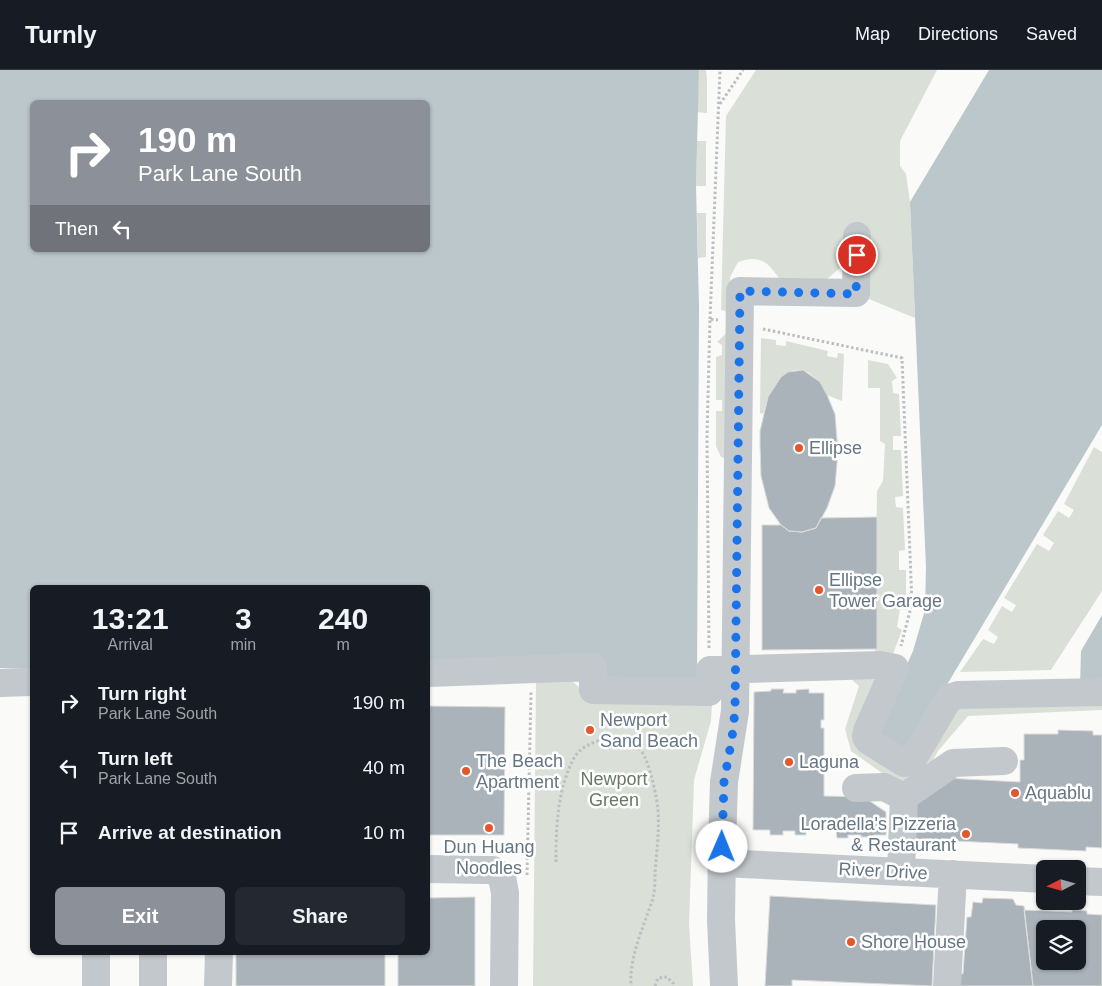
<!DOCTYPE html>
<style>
:root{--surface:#171b24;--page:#242831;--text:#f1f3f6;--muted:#9ea1a6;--line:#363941;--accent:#8c9099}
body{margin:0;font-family:Arial,sans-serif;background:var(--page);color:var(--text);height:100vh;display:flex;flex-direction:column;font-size:19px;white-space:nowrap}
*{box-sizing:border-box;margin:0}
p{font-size:16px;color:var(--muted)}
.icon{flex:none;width:28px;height:28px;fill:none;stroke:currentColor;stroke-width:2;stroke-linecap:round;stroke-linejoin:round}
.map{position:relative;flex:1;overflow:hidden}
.side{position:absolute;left:30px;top:515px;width:400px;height:370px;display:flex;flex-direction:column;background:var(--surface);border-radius:8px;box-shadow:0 1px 4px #0004}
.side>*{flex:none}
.top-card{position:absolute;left:30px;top:30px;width:400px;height:152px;border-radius:8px;box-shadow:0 1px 4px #0004;background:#8c9099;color:#fff;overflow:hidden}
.needle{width:32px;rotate:264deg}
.tools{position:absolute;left:1036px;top:790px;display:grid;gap:10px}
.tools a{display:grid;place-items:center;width:50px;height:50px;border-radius:8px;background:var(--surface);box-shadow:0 1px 4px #0004;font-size:25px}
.pin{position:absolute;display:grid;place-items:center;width:42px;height:42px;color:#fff;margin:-21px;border:2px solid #fff;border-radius:50%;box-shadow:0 1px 5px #0007}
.me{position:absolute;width:55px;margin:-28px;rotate:1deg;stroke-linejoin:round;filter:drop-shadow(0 0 4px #0008)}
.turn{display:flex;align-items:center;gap:18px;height:105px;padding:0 25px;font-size:22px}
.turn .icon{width:65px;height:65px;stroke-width:2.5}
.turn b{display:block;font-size:35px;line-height:42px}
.then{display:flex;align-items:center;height:48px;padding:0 25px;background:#0003;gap:10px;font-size:19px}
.eta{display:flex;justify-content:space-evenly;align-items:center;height:85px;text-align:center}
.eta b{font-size:30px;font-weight:700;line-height:35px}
.button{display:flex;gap:10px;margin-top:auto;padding:10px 25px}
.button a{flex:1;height:58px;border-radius:8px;background:var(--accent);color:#fff;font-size:20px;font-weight:700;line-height:58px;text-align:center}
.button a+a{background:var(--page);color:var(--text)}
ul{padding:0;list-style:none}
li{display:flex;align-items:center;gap:15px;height:65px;padding:0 25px}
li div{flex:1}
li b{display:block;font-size:19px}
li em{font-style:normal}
header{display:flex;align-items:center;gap:30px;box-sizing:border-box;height:70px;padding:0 25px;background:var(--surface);border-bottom:1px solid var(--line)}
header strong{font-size:24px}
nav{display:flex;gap:28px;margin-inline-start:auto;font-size:18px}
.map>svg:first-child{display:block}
.green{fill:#dadfd7}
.water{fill:#bbc7cb;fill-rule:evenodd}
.building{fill:#aab3b9;stroke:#dcdcda;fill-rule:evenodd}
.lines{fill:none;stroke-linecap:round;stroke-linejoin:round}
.path{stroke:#bbbfc2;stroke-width:3;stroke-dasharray:2.5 2.5;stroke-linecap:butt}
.minor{stroke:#c3c8cc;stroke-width:28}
.route{stroke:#1a73e8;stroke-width:9;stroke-dasharray:0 16.2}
.poi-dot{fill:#e4572e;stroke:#fff;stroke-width:2}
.labels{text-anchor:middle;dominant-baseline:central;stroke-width:5;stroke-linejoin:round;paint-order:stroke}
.poi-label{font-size:18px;fill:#657683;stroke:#fff;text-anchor:start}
.park-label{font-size:18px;fill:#687a64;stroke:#fff}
.street-label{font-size:18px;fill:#657683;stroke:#fff}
</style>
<header>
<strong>Turnly</strong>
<nav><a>Map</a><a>Directions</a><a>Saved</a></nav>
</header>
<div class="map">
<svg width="1102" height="916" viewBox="0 0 1102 916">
<rect width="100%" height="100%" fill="#fafaf8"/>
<path class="green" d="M699,0H706L707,8V43L697,42Z
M756,0H937L900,71V96L906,104L910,132L915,248L869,229L871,164L844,163L841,197L827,209L779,208C766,190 759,185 738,192L730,207V242L721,240L726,46Z
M697,71H706V116H696Z
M697,143H706V187L698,188Z
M730,260L727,385L724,388L721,387L716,376V341H722V330H716V287L722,285V275L717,272Z
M761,268L776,270V275L786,276V271L828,281L827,286L837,288L838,283L844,284L842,331L827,325C802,277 774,305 763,344L760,343Z
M868,290L888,294L897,308L892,311L893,323L899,324L901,366H893V380H901L903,426L895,427L896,437L903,438L905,480L899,481V500H906V540L900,539L897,557L902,560L893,584L875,589L877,421L883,411L885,374L880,371V318H868Z
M1094,377L1102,382V521L1051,600L960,602L983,569L994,574L998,567L988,560L1002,536L1012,542L1016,535L1004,528L1037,474L1049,481L1054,473L1043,465L1058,441L1069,448L1074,440L1064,434Z
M854,607H872L876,613L955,634L1102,628V640L968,646L938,681L926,703L910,712L889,708L851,681L845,659L859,616L853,611Z
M536,609L571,610L581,619L712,633L711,651L694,710L689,854L693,916H533Z"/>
<path class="water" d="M0,0H699L696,116L699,237L697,613L602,610L603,587L543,588L428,595V518H32V599L0,598ZM32,32H428V180H32Z
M989,0H1102V355L905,685L875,665L913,581L925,540L926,497L910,132Z
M1102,545V616L1080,617L1081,581Z"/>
<path class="building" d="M803,300L820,312L827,325L835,344L838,382L835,416L827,438L816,458L802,462L789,461L781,455L769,438L761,406L760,375V361L768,327L781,307L788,302Z
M877,447V579L762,580V455H781L789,461L802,462L816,458L821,448Z
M771,619H784L783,623H796V620L809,619V623H824V650H821V658H824V726L868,727V730L886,742V765H874V767H861V765H848V768H837L836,761H806V765H795V761H783V765H770V760H753L754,622L771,621Z
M428,636L505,637L504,765H428Z
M1058,660L1093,661V665H1102V778L1086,777V781L1018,778V774L912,769L914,734L946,708L1020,712V690H1024V664H1058Z
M770,826L936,835L932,916L792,910V916H765Z
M475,827V916H398V882H428V828Z
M983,828L1013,829L1016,835L1024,836L1033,916H959V903L963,904L967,847H971L973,832L982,833Z
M1024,840L1072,842V840L1087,841V844L1102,845V916H1033ZM1045,859H1078V891H1045Z
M236,882H385V916H236Z"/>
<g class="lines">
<path class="path" d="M720,34L743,0
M710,249L720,0
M763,259L902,288L912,533L901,576
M709,578L707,366L710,249L718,250
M556,792C556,759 557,719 574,688C585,669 620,662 638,677C648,686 653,713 656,726C661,751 657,777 655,802C655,810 655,820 653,828C644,856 629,886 631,916
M527,805L531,622
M655,916L658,908L667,907L673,913L674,916"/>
<path class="minor" d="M744,599L880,595L895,598L867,661L866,667L869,671L904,693L909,692L913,689L949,628L958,625L1102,622
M428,603L593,597V620L709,622L710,600H726
M0,613L32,612
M856,718L884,717L904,727
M722,793L1045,809
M428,799L487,800H493L502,807L505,823L504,916
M901,802L904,727L953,693L1004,691
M1078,811L1102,812
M96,916V882
M153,916V882
M218,916L219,882
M724,916L721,850L722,777L724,712L735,641L740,221L856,223L857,166
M947,916L953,804"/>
</g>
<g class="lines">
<path class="route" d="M722,777L724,712L732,668L735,641L740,221L856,224L857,185"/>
</g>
<g class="poi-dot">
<circle cx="799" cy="378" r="5"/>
<circle cx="819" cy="520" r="5"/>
<circle cx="590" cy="660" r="5"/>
<circle cx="789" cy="692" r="5"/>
<circle cx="466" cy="701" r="5"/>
<circle cx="1015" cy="723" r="5"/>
<circle cx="489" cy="758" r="5"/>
<circle cx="966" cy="764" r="5"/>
<circle cx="851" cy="872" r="5"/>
</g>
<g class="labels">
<g class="poi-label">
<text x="809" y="378">Ellipse</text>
<text x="829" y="510">Ellipse<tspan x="829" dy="21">Tower Garage</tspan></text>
<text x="600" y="650">Newport<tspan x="600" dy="21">Sand Beach</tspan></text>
<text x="476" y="691">The Beach<tspan x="476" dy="21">Apartment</tspan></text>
<text x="799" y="692">Laguna</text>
<text x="1025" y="723">Aquablu</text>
<text x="956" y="754" text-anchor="end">Loradella's Pizzeria<tspan x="956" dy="21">&amp; Restaurant</tspan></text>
<text x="489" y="777" text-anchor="middle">Dun Huang<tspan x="489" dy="21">Noodles</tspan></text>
<text x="861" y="872">Shore House</text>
</g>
<g class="park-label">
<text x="614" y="709">Newport<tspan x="614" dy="21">Green</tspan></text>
</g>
<g class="street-label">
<text transform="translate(883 801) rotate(3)">River Drive</text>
</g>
</g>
</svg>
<div class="tools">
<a><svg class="needle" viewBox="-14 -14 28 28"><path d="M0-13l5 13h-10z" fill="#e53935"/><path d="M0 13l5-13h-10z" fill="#9ea1a6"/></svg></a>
<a><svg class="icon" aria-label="layers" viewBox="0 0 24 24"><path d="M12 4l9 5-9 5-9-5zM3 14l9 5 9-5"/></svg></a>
</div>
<div class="pin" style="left:857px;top:185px;background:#d93025"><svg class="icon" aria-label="arrive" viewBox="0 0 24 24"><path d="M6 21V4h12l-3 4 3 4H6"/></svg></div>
<svg class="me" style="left:722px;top:777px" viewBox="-20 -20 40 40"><circle r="19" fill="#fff"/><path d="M0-13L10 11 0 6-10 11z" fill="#1a73e8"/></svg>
<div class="top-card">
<div class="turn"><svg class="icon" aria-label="right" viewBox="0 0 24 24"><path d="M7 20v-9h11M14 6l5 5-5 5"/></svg><div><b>190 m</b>Park Lane South</div></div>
<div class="then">Then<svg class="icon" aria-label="left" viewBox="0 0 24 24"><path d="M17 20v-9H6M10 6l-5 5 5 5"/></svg></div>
</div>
<section class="side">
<div class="eta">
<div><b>13:21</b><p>Arrival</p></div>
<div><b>3</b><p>min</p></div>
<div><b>240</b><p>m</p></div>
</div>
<ul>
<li><svg class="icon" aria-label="right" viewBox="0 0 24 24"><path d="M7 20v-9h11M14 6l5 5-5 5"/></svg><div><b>Turn right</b><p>Park Lane South</p></div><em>190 m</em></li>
<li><svg class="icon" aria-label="left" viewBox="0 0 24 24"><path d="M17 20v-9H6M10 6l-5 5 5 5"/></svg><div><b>Turn left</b><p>Park Lane South</p></div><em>40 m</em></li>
<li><svg class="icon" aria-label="arrive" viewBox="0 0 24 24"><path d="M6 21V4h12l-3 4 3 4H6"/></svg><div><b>Arrive at destination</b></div><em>10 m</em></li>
</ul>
<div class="button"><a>Exit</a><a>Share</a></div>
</section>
</div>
